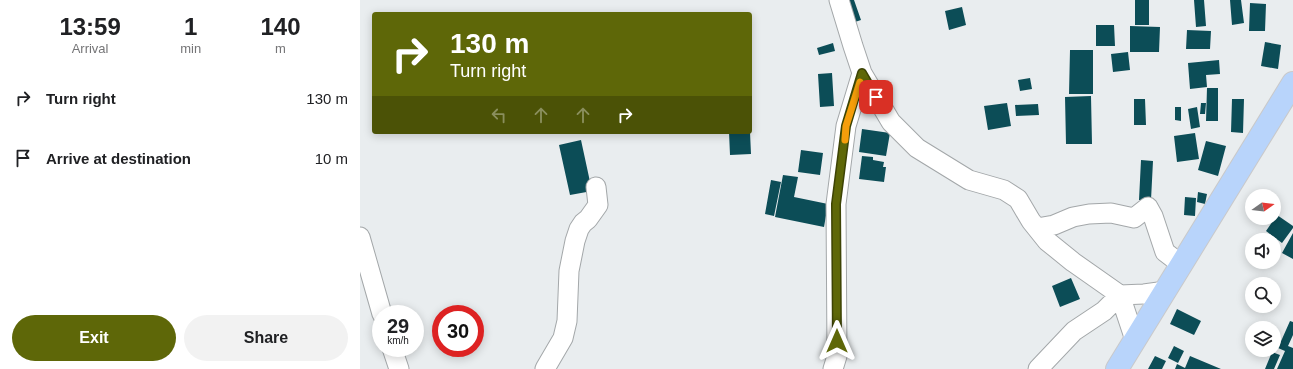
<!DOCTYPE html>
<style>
:root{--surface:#fff;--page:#f2f2f2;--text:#202124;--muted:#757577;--accent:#5e6708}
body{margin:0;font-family:Helvetica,sans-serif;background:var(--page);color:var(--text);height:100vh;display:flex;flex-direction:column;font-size:15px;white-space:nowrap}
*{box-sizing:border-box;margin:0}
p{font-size:13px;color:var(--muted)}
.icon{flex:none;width:22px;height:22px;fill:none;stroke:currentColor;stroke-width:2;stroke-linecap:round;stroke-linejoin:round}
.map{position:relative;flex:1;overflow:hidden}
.sheet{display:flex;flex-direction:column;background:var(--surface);width:360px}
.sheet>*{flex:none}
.top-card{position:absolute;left:12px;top:12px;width:380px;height:122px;border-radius:4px;box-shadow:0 2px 10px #0003;background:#5e6708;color:#fff;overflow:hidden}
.needle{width:26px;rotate:76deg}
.buttons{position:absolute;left:885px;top:189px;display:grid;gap:8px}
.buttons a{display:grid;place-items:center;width:36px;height:36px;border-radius:50%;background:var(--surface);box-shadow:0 2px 10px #0003;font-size:20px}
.speed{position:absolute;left:12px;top:305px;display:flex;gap:8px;font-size:20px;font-weight:700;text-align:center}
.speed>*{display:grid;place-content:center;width:52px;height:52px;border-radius:50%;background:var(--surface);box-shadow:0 2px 10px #0003;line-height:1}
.speed small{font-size:10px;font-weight:400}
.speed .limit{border:6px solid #d22;background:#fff;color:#111}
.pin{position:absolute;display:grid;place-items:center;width:34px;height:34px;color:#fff;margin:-17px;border-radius:8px;box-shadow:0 2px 6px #0006}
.me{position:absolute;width:44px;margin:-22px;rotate:0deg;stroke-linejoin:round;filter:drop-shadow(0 0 3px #0008)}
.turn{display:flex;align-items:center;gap:14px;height:84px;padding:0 12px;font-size:18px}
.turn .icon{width:52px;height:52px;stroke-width:2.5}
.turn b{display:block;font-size:28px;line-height:34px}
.lanes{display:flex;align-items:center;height:38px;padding:0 12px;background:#0003;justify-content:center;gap:20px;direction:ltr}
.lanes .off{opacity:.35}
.eta{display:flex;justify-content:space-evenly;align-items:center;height:68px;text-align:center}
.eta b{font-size:24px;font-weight:800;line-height:28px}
.button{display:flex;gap:8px;margin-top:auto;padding:8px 12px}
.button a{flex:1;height:46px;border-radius:24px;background:var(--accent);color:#fff;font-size:16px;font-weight:800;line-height:46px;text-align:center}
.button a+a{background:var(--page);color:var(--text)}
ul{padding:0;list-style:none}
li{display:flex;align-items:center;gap:12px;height:60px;padding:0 12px}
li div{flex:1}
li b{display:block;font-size:15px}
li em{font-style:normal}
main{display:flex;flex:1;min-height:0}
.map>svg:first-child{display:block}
.building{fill:#0c4d57}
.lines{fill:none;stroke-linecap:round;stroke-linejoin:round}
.minor-casing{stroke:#a3a7a9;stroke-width:21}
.major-casing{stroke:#c9c9ca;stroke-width:24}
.minor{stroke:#fff;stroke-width:19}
.major{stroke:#b8d4fb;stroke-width:22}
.route-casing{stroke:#3d4305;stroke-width:10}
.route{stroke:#5e6708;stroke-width:7}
.slow{stroke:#f59e0b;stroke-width:7}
</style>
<main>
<section class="sheet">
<div class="eta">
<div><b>13:59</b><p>Arrival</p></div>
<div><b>1</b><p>min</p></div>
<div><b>140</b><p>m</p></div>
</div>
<ul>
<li><svg class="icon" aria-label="right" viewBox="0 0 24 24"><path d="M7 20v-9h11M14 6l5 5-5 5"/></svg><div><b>Turn right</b></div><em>130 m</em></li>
<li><svg class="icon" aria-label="arrive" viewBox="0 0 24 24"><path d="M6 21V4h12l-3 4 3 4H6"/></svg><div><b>Arrive at destination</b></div><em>10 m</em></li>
</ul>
<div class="button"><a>Exit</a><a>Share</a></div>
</section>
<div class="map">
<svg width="933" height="369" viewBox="0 0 933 369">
<rect width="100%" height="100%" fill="#e9edef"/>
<path class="building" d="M485,0H494L501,20L492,23Z
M775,0H789V25H775Z
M834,0H844L846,26L836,27Z
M870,0H881L884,23L872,25Z
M890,3L906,4L905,31H889Z
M602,7L606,25L589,30L585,11Z
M736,25H754L755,46H736Z
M770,26L800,27L799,52H770Z
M827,30L851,31L850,49H826Z
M905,42L921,45L918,69L901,66Z
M473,43L475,51L459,55L457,48Z
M710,50H733V94H709Z
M768,52L770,70L753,72L751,54Z
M859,60L860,74L846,75L847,87L830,89L828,63Z
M472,73L474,106L460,107L458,74Z
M670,78L672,89L660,91L658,80Z
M847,88H858V121H846Z
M731,96L732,144H706L705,97Z
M774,99H785L786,125H774Z
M872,99H884L883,133L871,132Z
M647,103L651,126L628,130L624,106Z
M841,103H846L845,114H840Z
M678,104L679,115L656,116L655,105Z
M815,107H821V121L815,120Z
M837,107L840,127L831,129L828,109Z
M502,129L530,133L526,156L499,152Z
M369,132H390L391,154L370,155Z
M835,133L839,159L817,162L814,136Z
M221,140L232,191L210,195L199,145Z
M846,141L866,146L858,176L838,170Z
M441,150L463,153L460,175L438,172Z
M502,156L513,157V160L524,162L523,167H526L524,182L499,179Z
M781,160L793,161L791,200H779Z
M423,175L438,177L434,197L468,204L464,227L415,217Z
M411,180L421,182L414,216L405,214Z
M838,192L847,194L845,204L837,202Z
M825,197L836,198L835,216L824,215Z
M917,215L933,226V228L922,243L906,231Z
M933,233V259L922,253Z
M711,278L720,299L700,307L692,286Z
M817,309L841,321L834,335L810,324Z
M930,321L933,322V335L928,346L933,348V369H917L925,351L918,348Z
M814,346L824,351L818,363L808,358Z
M912,352L920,355L914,369H905Z
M795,356L806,361L802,369H788Z
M830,356L861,369H815L817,364L825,368Z"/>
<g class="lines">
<defs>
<path id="minor" d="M479,0L493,46L502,73L531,122L557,148L609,180L644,190L658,199L671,221L687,241L713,262L760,295L775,340
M677,228L694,225L713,217L729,214L751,213L774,218L788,207L793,216L805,252L822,265
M0,237L22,314
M32,348L39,369
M185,369L186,367L203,338L207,321L209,271L215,241L219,229L223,223L228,219L238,205L236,187
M473,369L477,356L476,204L486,126L502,73
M678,369L714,331L744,311L760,295L784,294L806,291"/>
<path id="major" d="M757,369L933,83"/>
</defs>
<use href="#minor" class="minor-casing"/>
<use href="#major" class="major-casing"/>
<use href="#minor" class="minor"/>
<use href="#major" class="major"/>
</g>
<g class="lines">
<defs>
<path id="route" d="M477,341L476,204L486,126L502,73L516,97"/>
</defs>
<use href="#route" class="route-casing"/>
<use href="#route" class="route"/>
<path class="slow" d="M485,140L486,126L500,82"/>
</g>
</svg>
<div class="buttons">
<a><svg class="needle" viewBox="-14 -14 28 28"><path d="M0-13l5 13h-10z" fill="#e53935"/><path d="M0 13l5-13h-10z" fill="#757577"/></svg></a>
<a><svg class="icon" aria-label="sound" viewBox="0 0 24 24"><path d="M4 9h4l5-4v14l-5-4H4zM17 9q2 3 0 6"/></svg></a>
<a><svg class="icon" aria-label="search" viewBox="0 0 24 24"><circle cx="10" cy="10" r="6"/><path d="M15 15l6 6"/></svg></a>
<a><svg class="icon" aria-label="layers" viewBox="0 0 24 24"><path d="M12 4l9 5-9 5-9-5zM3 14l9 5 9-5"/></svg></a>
</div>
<div class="speed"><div>29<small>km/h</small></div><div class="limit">30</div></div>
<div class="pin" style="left:516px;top:97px;background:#d93025"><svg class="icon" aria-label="arrive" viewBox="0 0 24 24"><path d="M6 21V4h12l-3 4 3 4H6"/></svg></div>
<svg class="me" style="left:477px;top:341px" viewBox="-20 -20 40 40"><path d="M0-17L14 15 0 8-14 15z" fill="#5e6708" stroke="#fff" stroke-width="4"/></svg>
<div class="top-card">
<div class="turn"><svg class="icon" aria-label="right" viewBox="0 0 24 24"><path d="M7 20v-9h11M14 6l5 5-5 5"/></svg><div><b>130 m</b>Turn right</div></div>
<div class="lanes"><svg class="icon off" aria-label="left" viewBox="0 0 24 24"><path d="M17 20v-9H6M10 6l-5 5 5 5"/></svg><svg class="icon off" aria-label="ahead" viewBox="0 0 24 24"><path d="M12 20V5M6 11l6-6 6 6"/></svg><svg class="icon off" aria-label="ahead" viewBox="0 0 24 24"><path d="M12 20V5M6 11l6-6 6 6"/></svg><svg class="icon" aria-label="right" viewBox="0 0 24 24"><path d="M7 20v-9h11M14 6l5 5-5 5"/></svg></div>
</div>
</div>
</main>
